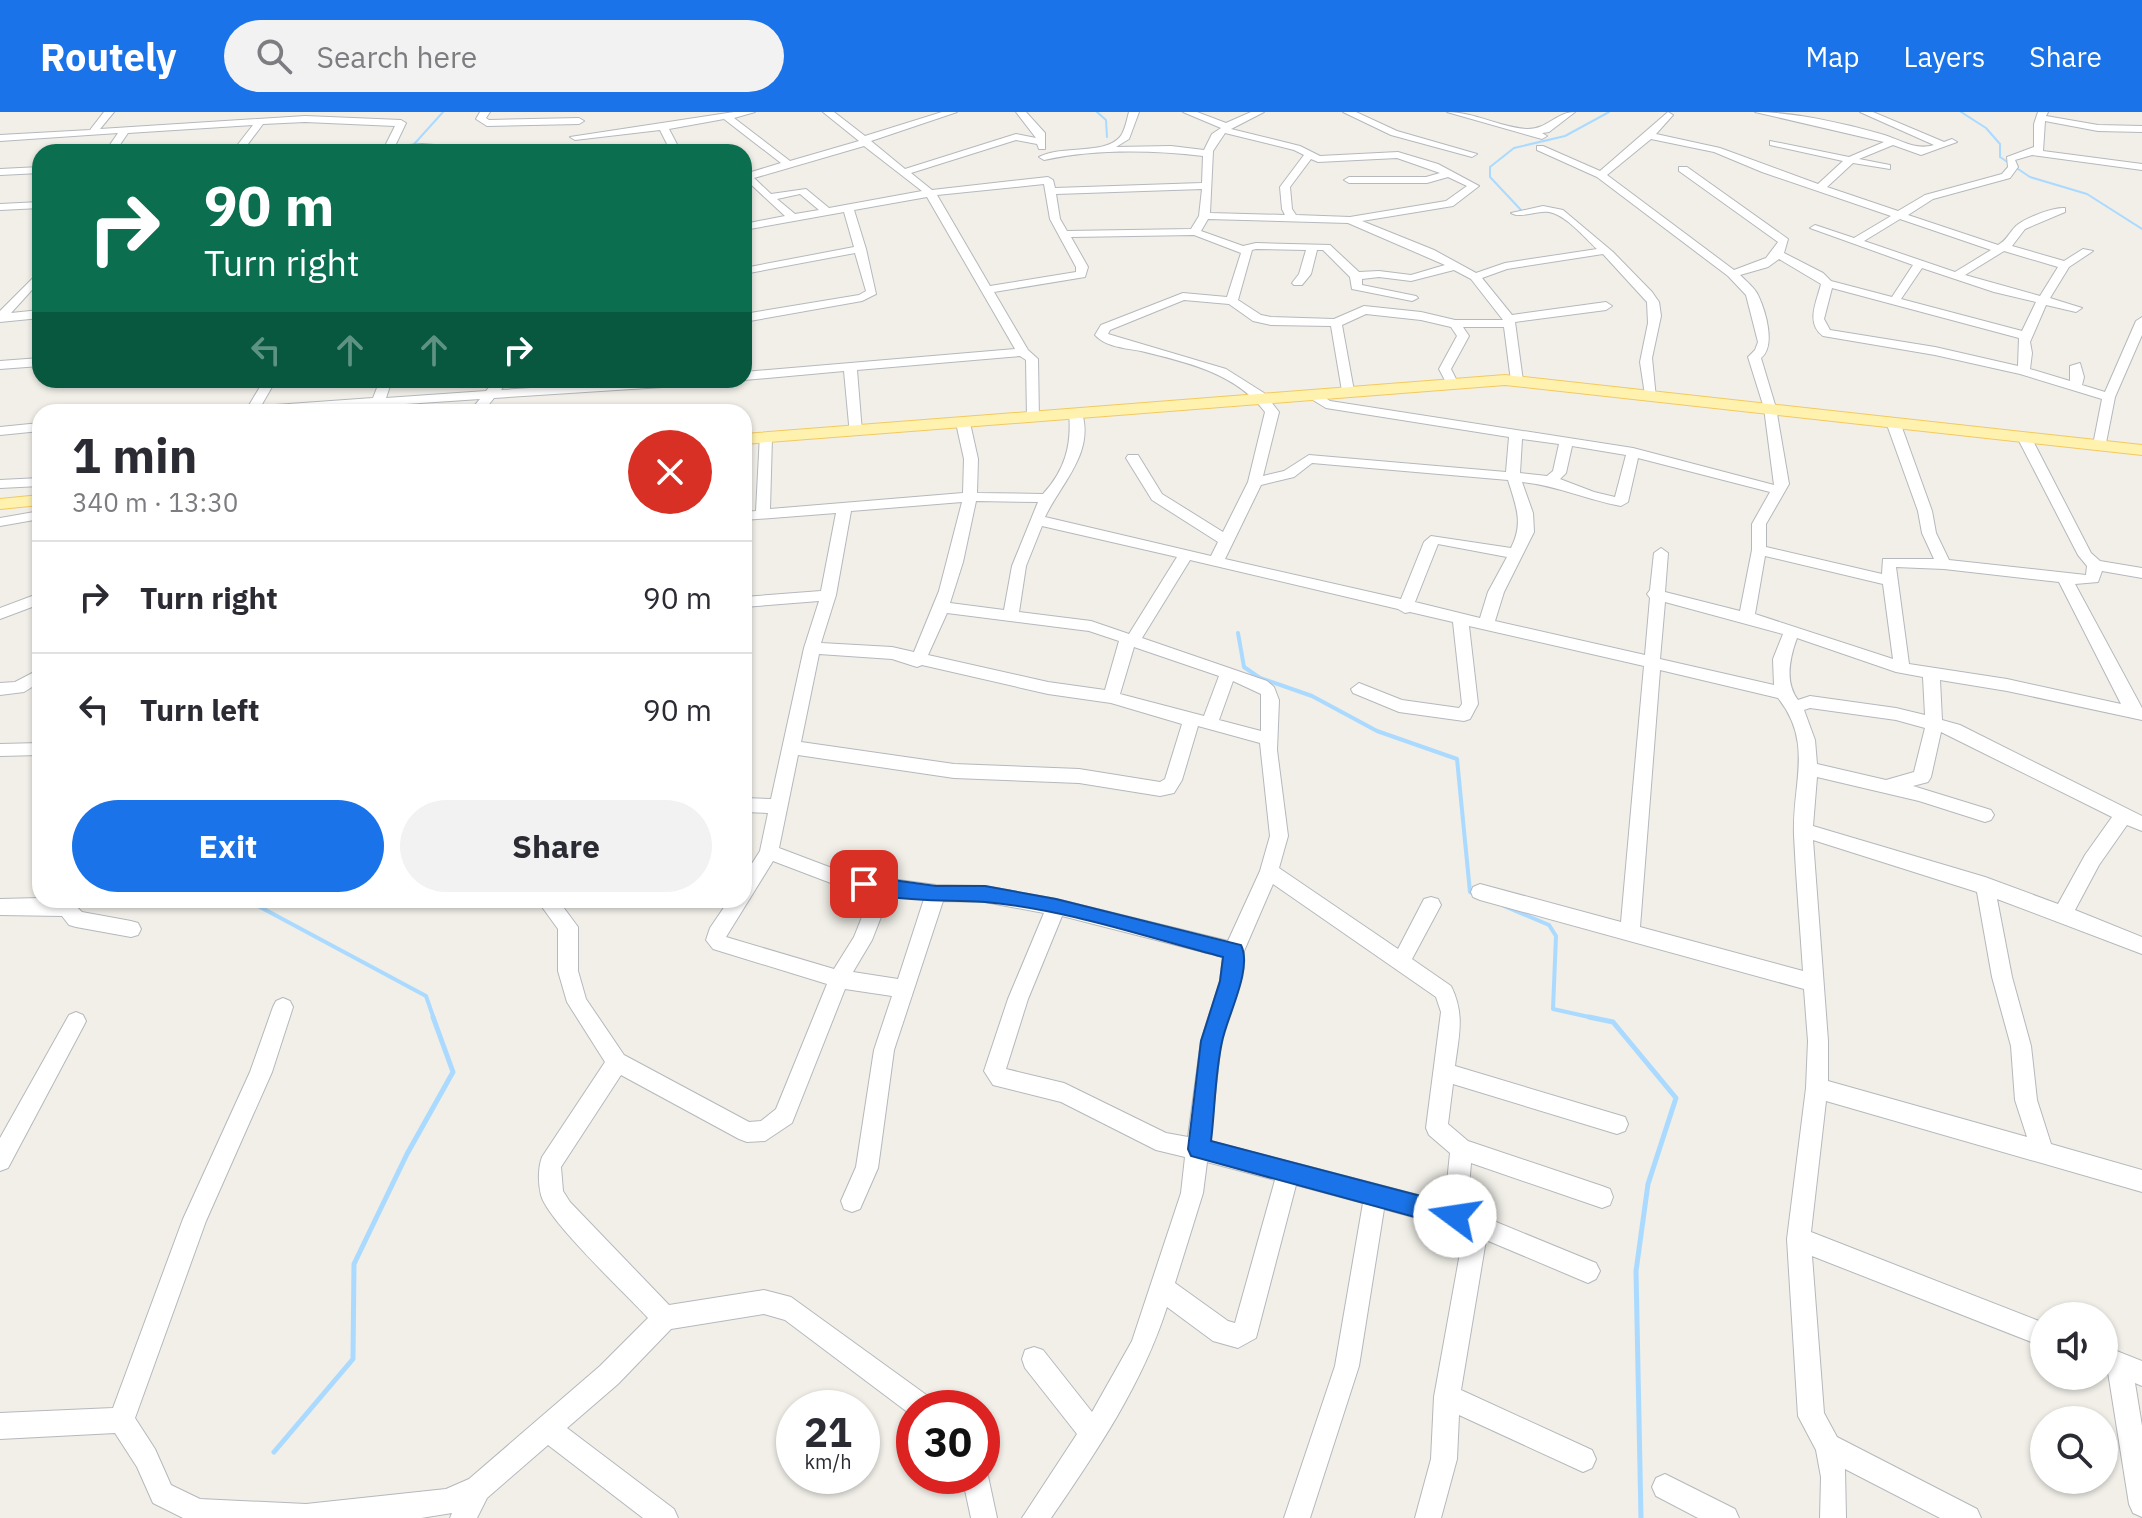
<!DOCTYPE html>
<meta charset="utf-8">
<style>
:root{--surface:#fff;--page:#f2f2f3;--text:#2b2b33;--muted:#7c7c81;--line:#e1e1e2;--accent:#1a73e8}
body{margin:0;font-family:"IBM Plex Sans",sans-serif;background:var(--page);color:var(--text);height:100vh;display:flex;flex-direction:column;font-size:30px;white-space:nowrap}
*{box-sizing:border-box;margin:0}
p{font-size:26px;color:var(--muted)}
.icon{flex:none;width:44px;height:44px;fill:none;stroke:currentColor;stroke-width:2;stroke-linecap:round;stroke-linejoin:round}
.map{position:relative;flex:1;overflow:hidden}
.side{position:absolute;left:32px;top:292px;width:720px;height:504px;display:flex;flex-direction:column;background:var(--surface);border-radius:24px;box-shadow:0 2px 6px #0004}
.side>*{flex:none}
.banner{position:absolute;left:32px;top:32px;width:720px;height:244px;border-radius:24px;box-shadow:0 2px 6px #0004;background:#0b6e4f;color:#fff;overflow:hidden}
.controls{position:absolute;left:2030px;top:1190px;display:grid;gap:16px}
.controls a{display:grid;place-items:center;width:88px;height:88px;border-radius:50%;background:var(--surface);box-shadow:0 2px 6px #0004;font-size:40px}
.speed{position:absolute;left:776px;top:1278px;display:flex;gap:16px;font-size:40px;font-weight:700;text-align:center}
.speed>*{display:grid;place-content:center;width:104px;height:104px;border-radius:50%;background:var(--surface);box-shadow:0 2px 6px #0004;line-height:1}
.speed small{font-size:20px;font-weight:400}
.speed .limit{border:12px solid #d22;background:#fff;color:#111}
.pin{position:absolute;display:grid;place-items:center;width:68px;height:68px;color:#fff;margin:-34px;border-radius:16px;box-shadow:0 4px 12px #0006}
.me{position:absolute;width:88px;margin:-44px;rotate:284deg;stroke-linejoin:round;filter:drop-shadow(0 0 6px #0008)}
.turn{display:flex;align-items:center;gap:28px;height:168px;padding:0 40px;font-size:36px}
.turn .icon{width:104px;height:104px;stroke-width:2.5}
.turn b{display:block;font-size:56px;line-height:68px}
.lanes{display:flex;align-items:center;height:76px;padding:0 40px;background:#0003;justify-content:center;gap:40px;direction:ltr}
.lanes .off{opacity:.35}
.round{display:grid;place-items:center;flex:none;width:84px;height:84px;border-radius:42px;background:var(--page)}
.overview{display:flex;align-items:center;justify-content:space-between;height:136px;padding:0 40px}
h1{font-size:48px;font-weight:800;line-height:60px}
.action{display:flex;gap:16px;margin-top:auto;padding:16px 40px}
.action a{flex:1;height:92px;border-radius:48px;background:var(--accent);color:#fff;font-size:32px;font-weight:800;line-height:92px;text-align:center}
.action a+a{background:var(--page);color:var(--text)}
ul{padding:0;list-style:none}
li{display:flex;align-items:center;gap:24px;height:112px;padding:0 40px;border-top:2px solid var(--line)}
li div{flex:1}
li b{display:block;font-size:30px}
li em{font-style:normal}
header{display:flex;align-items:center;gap:48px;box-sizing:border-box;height:112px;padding:0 40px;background:var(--accent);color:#fff}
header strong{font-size:38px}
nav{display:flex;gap:44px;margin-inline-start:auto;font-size:28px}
.search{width:560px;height:72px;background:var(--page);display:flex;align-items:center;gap:20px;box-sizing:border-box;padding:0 28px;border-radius:44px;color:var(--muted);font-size:30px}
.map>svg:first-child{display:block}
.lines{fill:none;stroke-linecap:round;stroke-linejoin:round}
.stream-far2{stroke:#aadaff;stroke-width:2}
.stream-far1{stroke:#aadaff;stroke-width:4}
.stream{stroke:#aadaff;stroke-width:5}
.minor-casing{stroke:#b5b8bc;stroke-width:2}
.major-casing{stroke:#f2c960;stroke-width:2}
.minor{fill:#fff;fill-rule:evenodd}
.major{fill:#fff2af;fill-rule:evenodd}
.route{fill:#1a73e8;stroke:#114b97;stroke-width:2}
</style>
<header>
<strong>Routely</strong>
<div class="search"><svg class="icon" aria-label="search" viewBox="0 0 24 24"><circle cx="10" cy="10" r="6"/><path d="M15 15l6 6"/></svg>Search here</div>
<nav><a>Map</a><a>Layers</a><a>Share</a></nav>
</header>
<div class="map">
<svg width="2142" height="1406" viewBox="0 0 2142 1406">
<rect width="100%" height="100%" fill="#f1efe8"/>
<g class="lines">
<path class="stream-far2" d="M1097,0L1106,8L1107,25
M1961,0L1986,16L2000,32V45L2030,65L2087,82L2142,117
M407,40L443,0
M1521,98L1490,65V55L1514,36L1565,24L1609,0"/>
<path class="stream-far1" d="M1238,521L1244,555L1260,566L1312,584L1377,619L1457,647L1470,780L1474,782
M247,788L426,884L434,907
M1504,794L1549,813L1556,824L1553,897L1598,907"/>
<path class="stream" d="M1589,905L1613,910L1676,986L1648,1072L1636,1159L1641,1406
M274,1340L353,1247L354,1152L407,1042L453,960L433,905"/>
<defs>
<path id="minor" d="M104,0H114L100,17L305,4L401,8L406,11L395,34L422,32L487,37L492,40H331L336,37L385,34L395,14L305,10L263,12L242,40H232L253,13L128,21L115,40H105L118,21L0,29V23L90,18Z
M480,0H490L486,6L489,8L579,6L584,9L579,12L487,14L476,7Z
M734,0H755L734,6L790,49L859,29L823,0H834L865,24L942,0H957L871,29L905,57L1016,22L1036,26L1016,0H1026L1045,21V37H1039L1037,32L1016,28L911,61L932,78L1048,65L1053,68L1055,76L1202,71L1203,44C1151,38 1095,37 1044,48L1039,45C1061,33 1105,43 1120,25C1125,19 1127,7 1129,0H1139L1129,27L1116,35L1171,34L1204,38L1212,22L1221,16L1183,0H1197L1226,11L1251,0H1264L1231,17L1300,34L1320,44L1398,40L1438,52L1479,74L1453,94L1362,109L1434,138L1476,161L1505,151L1597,137C1584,125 1566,103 1549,100C1536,98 1522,107 1511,101L1543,94L1563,98L1613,140L1652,180L1659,190L1661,204L1652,246L1656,286L1645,283L1640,250L1648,211L1647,190L1603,142L1507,157L1482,166L1512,203L1606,190L1612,194L1606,198L1515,210L1523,269L1517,273L1511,269L1504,215H1463L1469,224L1451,257L1458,271L1452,275L1448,274L1439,257L1457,224L1451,215L1421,208L1366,202L1342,213L1354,279L1348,283L1342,279L1331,214L1271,213L1253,209L1229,192L1184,188L1110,218L1108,222L1226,257L1264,281L1279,300L1263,364L1284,359L1309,343L1506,360L1509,325L1326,296L1308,285L1307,282L1313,278L1330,289L1633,336L1774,373L1764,296L1748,245L1755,238L1758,230L1746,183L1728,164L1597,65L1537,38V34H1543L1600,59L1668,0L1673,3L1656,22L1720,36L1818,72L1843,49L1770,33V29L1849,45L1884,30L1755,0C1793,0 1844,11 1881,22C1900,27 1914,39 1934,33L1860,0H1873L1944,30L1952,27L1957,30L1921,43L1893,33L1859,47L1890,53V57L1853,51L1827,75L1898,99L1925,83L2002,62L2008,55L2007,45L2034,35V12L2038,0H2048L2046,4L2098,13L2142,14V20L2098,19L2045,9L2043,39L2142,52V58L2032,43L2015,48L2018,55L2010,66L1933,87L1908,103L1998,133C2007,128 2009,121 2016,114C2025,106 2053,95 2065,96V100L2025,117L2012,134L2064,149L2083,137L2093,139L2069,155L2050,186L2082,196L2076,200L2046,193L2030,230L2032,241L2030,257L2070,269V254L2080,251L2084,265L2082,273L2105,280L2136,209L2142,205V223L2115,285L2105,336H2095L2093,333L2102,287L2020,262L1935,243L1823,224C1805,211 1817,189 1821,172L1779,147L1768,155L1740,163C1746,169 1755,176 1758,183C1766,200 1776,234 1761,246L1776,296L1789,372L1766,412V435L1882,462L1883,447H1934L1922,421L1918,399L1886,310L1893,306L1900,310L1932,399L1936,421L1949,448L2086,463L2087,454L2078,443L2017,325L2024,321L2031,325L2091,441L2100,449L2142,456V466L2102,459L2098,470L2075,472L2142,596V608L2007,579L1940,568L1942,608L1960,613L2142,704V719L2127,713L2099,753L2075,798L2142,825V842L1997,787L2012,865L2031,934L2037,988L2051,1032L2142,1058V1080L1826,989L1811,1120L2044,1211V1235L1812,1144L1824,1301L1837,1325L1977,1397L1981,1406H1940L1845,1357L1846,1406H1820L1821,1365L1816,1338L1798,1304L1787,1127L1806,976L1808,929L1804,877L1480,788L1473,785L1471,780L1473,775L1480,772L1621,810L1644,554L1469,514L1478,592L1470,607L1464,609L1399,600L1353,581L1351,577L1359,571L1402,588L1459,596L1462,592L1453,510L1410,500L1405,501L1398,497L1190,448L1142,526L1267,569L1274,575L1279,588L1277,638L1288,724L1279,756L1398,837L1424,787L1431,785L1438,787L1441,793L1412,847L1451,874C1465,902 1459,923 1455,954L1625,1005L1628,1012L1625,1019L1617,1022L1453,972L1448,1012L1468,1029L1602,1074L1610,1077L1613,1085L1610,1093L1602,1096L1471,1051L1467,1098L1596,1151L1600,1159L1596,1167L1588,1171L1486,1128L1461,1278L1592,1338L1596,1347L1592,1356L1583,1360L1459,1303L1457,1347L1441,1406H1415L1431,1347L1434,1285L1464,1119L1384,1097L1359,1254L1310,1406H1284L1335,1254L1363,1091L1296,1073L1256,1226L1238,1236L1213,1229L1167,1195C1142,1273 1097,1339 1051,1406H1022L1077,1322L1025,1256L1022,1247L1025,1238L1034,1235L1043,1238L1092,1300L1132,1229L1181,1081L1185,1045L1156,1038L1061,990L993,973L984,959L1008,887L1044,801L985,790L943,789L894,938L878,1056L860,1097L852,1100L844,1097L841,1089L856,1055L874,938L892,884L845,877L792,1011L765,1029L747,1030L739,1027L621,963L561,1055L563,1079L570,1090L669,1193L764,1178L791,1185L932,1287L936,1296H914V1305L785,1208L764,1202L671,1217L618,1272L567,1316L674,1397L678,1406H643L548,1333L487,1386L477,1406H450L452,1401L421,1406H183L153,1391L137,1355L115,1321L0,1327V1301L113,1296L183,1107L250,960L273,895L276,889L283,886L290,889L293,895L272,960L206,1109L135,1306L155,1337L171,1373L200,1387L306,1392L446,1377L469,1367L600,1254L648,1206C626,1182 547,1108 541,1083C538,1071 538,1056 542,1045L605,950L567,890L558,859V817L537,788H558L578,815V859L586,887L624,943L749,1010L761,1009L776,997L827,872L713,837L706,828L710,816L729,788H744V764L760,739L768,701L744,700V686L771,687L804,536L819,489L744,495V485L821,479L836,401L744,408V400L756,399L760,322L765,321L772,325L770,397L963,381L964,347L956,311L963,307L970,311L978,347L977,381L1043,382C1065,358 1072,333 1069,301L1081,298C1096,340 1061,371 1045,405L1211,444L1218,430L1152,388L1126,346L1128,343H1138L1162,382L1223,420L1248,370L1265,300C1236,261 1186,250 1141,239C1125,236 1106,235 1095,223L1101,213L1183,181L1227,185L1241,141L1194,123L1071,125L1088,155L1085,165L994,180L1028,238L1038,247L1039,309L1027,306L1026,248L1020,244L857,258L862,320L860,323H850L844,259L744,268V260L1015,237L927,85L854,98L866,137L876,182L862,189L744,210V202L859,183L866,179L855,141L744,162V156L854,135L844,100L744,118V112L785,104L744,66L748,61L781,51L724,7L669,17L681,40H671L660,18L575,28L570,25ZM1225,21L1294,38L1304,43L1280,75L1282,97L1285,103L1210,101L1213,39ZM1651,27L1714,40L1762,60L1891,104L1854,126L1815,113L1810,116L1913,153L1892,185L1831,169L1823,161L1784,141L1788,127L1687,55H1679V59L1778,130L1766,146L1734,158L1607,63ZM864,34L922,79L829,96L806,77L771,82L754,66ZM1397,46L1440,61L1426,65H1349L1344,68L1349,71H1427L1448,65L1467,74L1446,89L1350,105L1296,103L1292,97L1290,75L1311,47L1318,50ZM1044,72L1050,107L1076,155V160L990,174L937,83ZM1202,77L1199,104L1191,117L1067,119L1060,107L1056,82ZM800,82L819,98L795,102L777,87ZM1208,107L1348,111L1445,153L1411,163L1379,159L1359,160L1330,133L1256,131L1243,134L1201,119ZM1900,107L1991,138L1955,160L1864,129ZM1256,137L1306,138L1299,162L1292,171L1294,173H1302L1311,162L1317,138H1323L1350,165L1352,177L1412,189L1418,186L1416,184L1362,173V167L1379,165L1411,169L1454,158L1471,167L1503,208H1455L1421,200L1364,194L1334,207L1271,205L1261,203L1238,188L1252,138ZM2004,139L2058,155L2040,184L1965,163ZM1922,156L1994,180L2036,190L2022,219L1901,187ZM1832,176L2019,226L2018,254L1935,235L1830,218L1824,207ZM1522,327L1559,332L1553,359L1547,364L1520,361ZM1572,334L1626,343L1615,385L1594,380L1560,367L1566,361ZM1638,346L1770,380L1752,412V438L1740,499L1665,480L1668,441L1661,436L1654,441L1650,478L1647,482L1650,486L1645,543L1495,509L1504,480L1534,420L1533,401L1522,370C1556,373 1587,388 1621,394L1628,390ZM1312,351L1508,368C1516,394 1524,411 1511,436L1431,424L1424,430L1401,487L1225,447L1261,373L1294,365ZM976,389L1038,390L1012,454L1004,498L950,491L963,450ZM962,390L939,479L914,540L892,535L821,531L836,483L851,399ZM1042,414L1177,445L1129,522L1091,509L1019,500L1026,454ZM1438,432L1507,445L1488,480L1480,506L1415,490ZM1765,444L1883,472L1893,547L1755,502ZM1896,455L1944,457L2059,470L2121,592L2007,567L1909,552ZM1665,490L1783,522L1773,547L1774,573L1660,547ZM947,501L1089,519L1119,529L1105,578L1048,570L928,543ZM1797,526L1896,560L1923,565L1925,603L1896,596L1810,584L1798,588C1784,570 1790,545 1797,526ZM1134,535L1219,564L1204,604L1120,582ZM819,542L892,547L917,555L922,553L1048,582L1111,591L1182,612L1165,667L1160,670L1079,657L954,652L801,630ZM1660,558L1778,586C1814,631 1792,671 1794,723C1796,768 1800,813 1803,859L1640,815ZM1233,569L1261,582V619L1219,608ZM1810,596L1896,608L1925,616L1914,660L1886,668L1817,652L1815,628L1804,598ZM1198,614L1260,631L1270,724L1260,759L1228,829L1056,787L985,774L936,773L845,761L779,736L798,643L954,666L1079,671L1160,684L1174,681L1182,668ZM1941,620L2112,705L2085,743L2058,792L1985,765L1813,714L1817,665L1919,689L1985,710L1991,708L1994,703L1991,698L1913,674L1928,670L1931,665ZM1813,728L1977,780L1992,865L2011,934L2015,988L2027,1025L1828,969V929ZM773,749L844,776L872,780L854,825L834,857L726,825ZM1273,772L1436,885L1441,900L1426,1016L1429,1023L1450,1041L1445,1090L1210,1029L1221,929L1240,869L1244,839ZM890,782L924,787L898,867L853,860L872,828ZM1062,804L1223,845L1220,869L1201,929L1188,1025L1166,1021L1064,971L1006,957L1028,887ZM1207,1050L1275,1068L1235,1211L1228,1209L1175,1171L1203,1081Z
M1343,0H1356L1397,19L1477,42L1472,45L1391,23Z
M1447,0C1475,0 1501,16 1528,17C1548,17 1556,0 1575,0L1549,20L1542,21L1547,24L1542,27Z
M40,55V61L0,63V57Z
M40,90V96L0,98V92Z
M40,159V169L11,201L40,198V206L0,210V199Z
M40,246V254L0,257V249Z
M264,268H276L261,294L373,286L380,268H392L386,286L486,279L495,268H508L501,278L652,268H715L709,272L494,286L483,300H469L480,287L286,300H220L227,296L248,295Z
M40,311V319L0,323V315Z
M40,366V374L0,376V368Z
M40,399V407L0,414V406Z
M40,481V492L0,507V496Z
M40,557V570L24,580L0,583V571L15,570Z
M40,631V643L0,644V632Z
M40,786C54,791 69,785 82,800L131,809L138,811L141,817L138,823L131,825L76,815L69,813L62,804L0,803V787Z
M76,900L83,903L86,909L83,915L8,1056L0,1059V1026L69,903Z
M2104,1234L2142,1249V1274L2135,1271L2142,1314V1405L2133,1401L2129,1392L2108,1260L2104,1258Z
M982,1354L988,1364L997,1406H971L962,1364H982Z
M1665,1362L1735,1397L1739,1406H1698L1656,1384L1652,1375L1656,1366Z"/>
<path id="major" d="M1505,263L2142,333V343L1505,273L744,332V322Z
M40,383V393L0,397V387Z"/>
</defs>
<use href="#minor" class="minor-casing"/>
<use href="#major" class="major-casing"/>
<use href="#minor" class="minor"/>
<use href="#major" class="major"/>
</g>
<path class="route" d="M864,764L936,774H985L1056,787L1241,833C1253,857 1227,904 1222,930C1215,962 1215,996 1211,1029L1455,1093L1463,1096L1466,1104L1463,1112L1455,1116L1191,1044L1188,1037L1201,929L1220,869L1223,845C1146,825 1065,797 985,790C962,788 864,791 854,772Z"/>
</svg>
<div class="controls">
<a><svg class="icon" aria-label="sound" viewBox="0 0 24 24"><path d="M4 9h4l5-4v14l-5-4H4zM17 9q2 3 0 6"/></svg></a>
<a><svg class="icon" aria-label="search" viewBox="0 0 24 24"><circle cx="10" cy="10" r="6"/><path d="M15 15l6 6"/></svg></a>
</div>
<div class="speed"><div>21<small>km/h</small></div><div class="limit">30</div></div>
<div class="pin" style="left:864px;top:772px;background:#d93025"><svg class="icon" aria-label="arrive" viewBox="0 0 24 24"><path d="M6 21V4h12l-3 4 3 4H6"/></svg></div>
<svg class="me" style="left:1455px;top:1104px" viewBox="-20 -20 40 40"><circle r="19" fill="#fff"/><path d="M0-13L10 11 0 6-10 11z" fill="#1a73e8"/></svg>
<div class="banner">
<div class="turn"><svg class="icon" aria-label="right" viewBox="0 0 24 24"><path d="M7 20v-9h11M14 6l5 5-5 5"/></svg><div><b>90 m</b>Turn right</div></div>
<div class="lanes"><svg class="icon off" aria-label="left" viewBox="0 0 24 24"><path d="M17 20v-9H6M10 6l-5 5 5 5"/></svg><svg class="icon off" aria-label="ahead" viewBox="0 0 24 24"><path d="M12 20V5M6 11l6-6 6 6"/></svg><svg class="icon off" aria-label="ahead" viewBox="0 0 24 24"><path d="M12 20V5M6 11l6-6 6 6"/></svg><svg class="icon" aria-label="right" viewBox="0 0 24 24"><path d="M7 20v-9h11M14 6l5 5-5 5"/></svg></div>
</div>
<section class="side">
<div class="overview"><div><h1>1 min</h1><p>340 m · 13:30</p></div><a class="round" style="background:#d93025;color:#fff"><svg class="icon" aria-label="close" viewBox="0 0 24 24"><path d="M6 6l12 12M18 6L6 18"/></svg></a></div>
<ul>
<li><svg class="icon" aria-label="right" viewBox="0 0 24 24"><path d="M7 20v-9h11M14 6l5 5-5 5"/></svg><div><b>Turn right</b></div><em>90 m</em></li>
<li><svg class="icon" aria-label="left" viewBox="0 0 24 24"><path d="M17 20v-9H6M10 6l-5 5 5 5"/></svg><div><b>Turn left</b></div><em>90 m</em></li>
</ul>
<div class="action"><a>Exit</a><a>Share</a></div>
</section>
</div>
